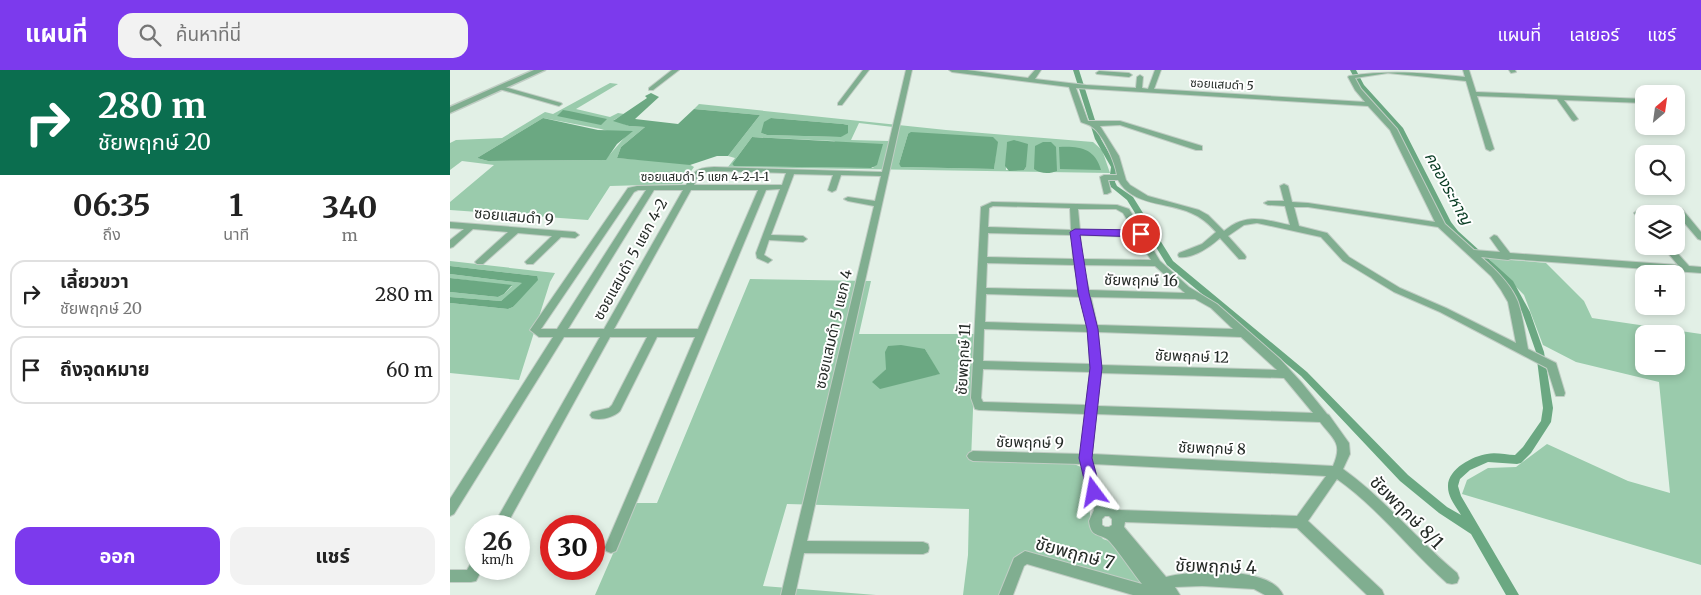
<!DOCTYPE html>
<html lang="th">
<meta charset="utf-8">
<style>
:root{--surface:#fff;--page:#f2f2f2;--text:#222;--muted:#767676;--line:#e0e0e0;--accent:#7c3aed}
body{margin:0;font-family:Merriweather,"Noto Sans Thai",serif;background:var(--page);color:var(--text);height:100vh;display:flex;flex-direction:column;font-size:19px;white-space:nowrap}
*{box-sizing:border-box;margin:0}
p{font-size:16px;color:var(--muted)}
.icon{flex:none;width:28px;height:28px;fill:none;stroke:currentColor;stroke-width:2;stroke-linecap:round;stroke-linejoin:round}
.map{position:relative;flex:1;overflow:hidden}
.panel{display:flex;flex-direction:column;background:var(--surface);width:450px}
.panel>*{flex:none}
.top-card{background:#0b6e4f;color:#fff;overflow:hidden}
.needle{width:32px;rotate:29deg}
.buttons{position:absolute;left:1185px;top:15px;display:grid;gap:10px}
.buttons a{display:grid;place-items:center;width:50px;height:50px;border-radius:10px;background:var(--surface);box-shadow:0 2px 8px #0003;font-size:25px}
.speed{position:absolute;left:15px;top:445px;display:flex;gap:10px;font-size:25px;font-weight:700;text-align:center}
.speed>*{display:grid;place-content:center;width:65px;height:65px;border-radius:50%;background:var(--surface);box-shadow:0 2px 8px #0003;line-height:1}
.speed small{font-size:12px;font-weight:400}
.speed .limit{border:8px solid #d22;background:#fff;color:#111}
.pin{position:absolute;display:grid;place-items:center;width:42px;height:42px;color:#fff;margin:-21px;border:2px solid #fff;border-radius:50%;box-shadow:0 1px 5px #0007}
.me{position:absolute;width:55px;margin:-28px;rotate:347deg;stroke-linejoin:round;filter:drop-shadow(0 0 4px #0008)}
.turn{display:flex;align-items:center;gap:18px;height:105px;padding:0 15px;font-size:22px}
.turn .icon{width:65px;height:65px;stroke-width:2.5}
.turn b{display:block;font-size:35px;line-height:42px}
.eta{display:flex;justify-content:space-evenly;align-items:center;height:85px;text-align:center}
.eta b{font-size:30px;font-weight:700;line-height:35px}
.action{display:flex;gap:10px;margin-top:auto;padding:10px 15px}
.action a{flex:1;height:58px;border-radius:15px;background:var(--accent);color:#fff;font-size:20px;font-weight:700;line-height:58px;text-align:center}
.action a+a{background:var(--page);color:var(--text)}
ul{padding:0;list-style:none}
li{display:flex;align-items:center;gap:15px;height:68px;margin:0 10px 8px;padding:0 5px;border:2px solid var(--line);border-radius:15px}
li div{flex:1}
li b{display:block;font-size:19px}
li em{font-style:normal}
header{display:flex;align-items:center;gap:30px;box-sizing:border-box;height:70px;padding:0 25px;background:var(--accent);color:#fff}
header strong{font-size:24px}
nav{display:flex;gap:28px;margin-inline-start:auto;font-size:18px}
.search{width:350px;height:45px;background:var(--page);display:flex;align-items:center;gap:12px;box-sizing:border-box;padding:0 18px;border-radius:15px;color:var(--muted);font-size:19px}
main{display:flex;flex:1;min-height:0}
.map>svg:first-child{display:block}
.green{fill:#9acbac;fill-rule:evenodd}
.water{fill:#6ba882}
.lines{fill:none;stroke-linecap:round;stroke-linejoin:round}
.canal{fill:#6ba882;fill-rule:evenodd}
.minor-casing{stroke:#c0cdc4;stroke-width:2}
.tertiary-casing{stroke:#c0cdc4;stroke-width:3}
.minor{fill:#80ae90;fill-rule:evenodd}
.tertiary{fill:#80ae90;fill-rule:evenodd}
.route{fill:#7c3aed;stroke:#51269a}
.labels{text-anchor:middle;dominant-baseline:central;stroke-width:4;stroke-linejoin:round;paint-order:stroke}
.far-street-label{font-size:12px;fill:#252b27;stroke:#fff}
.street-label{font-size:15px;fill:#252b27;stroke:#fff}
.water-label{font-size:16px;font-style:italic;fill:#063a21;stroke:#fff}
.near-street-label{font-size:18px;fill:#252b27;stroke:#fff}
</style>
<header>
<strong>แผนที่</strong>
<div class="search"><svg class="icon" aria-label="search" viewBox="0 0 24 24"><circle cx="10" cy="10" r="6"/><path d="M15 15l6 6"/></svg>ค้นหาที่นี่</div>
<nav><a>แผนที่</a><a>เลเยอร์</a><a>แชร์</a></nav>
</header>
<main>
<section class="panel">
<div class="top-card">
<div class="turn"><svg class="icon" aria-label="right" viewBox="0 0 24 24"><path d="M7 20v-9h11M14 6l5 5-5 5"/></svg><div><b>280 m</b>ชัยพฤกษ์ 20</div></div>
</div>
<div class="eta">
<div><b>06:35</b><p>ถึง</p></div>
<div><b>1</b><p>นาที</p></div>
<div><b>340</b><p>m</p></div>
</div>
<ul>
<li><svg class="icon" aria-label="right" viewBox="0 0 24 24"><path d="M7 20v-9h11M14 6l5 5-5 5"/></svg><div><b>เลี้ยวขวา</b><p>ชัยพฤกษ์ 20</p></div><em>280 m</em></li>
<li><svg class="icon" aria-label="arrive" viewBox="0 0 24 24"><path d="M6 21V4h12l-3 4 3 4H6"/></svg><div><b>ถึงจุดหมาย</b></div><em>60 m</em></li>
</ul>
<div class="action"><a>ออก</a><a>แชร์</a></div>
</section>
<div class="map">
<svg width="1251" height="525" viewBox="0 0 1251 525">
<rect width="100%" height="100%" fill="#e2f0e6"/>
<path class="green" d="M160,13L168,14L126,39L160,47L168,43L174,44L164,50L179,56L195,57L171,77L167,88L237,93L244,97L232,114L160,116L138,150L0,140V132L44,95L12,91L0,100V73L6,70L52,68L95,42L103,44ZM93,48L151,59L175,67L155,90L38,91L27,88Z
M249,34L496,60L643,72L652,80L660,103L278,97L285,88L278,86L310,45L244,39ZM321,48L393,54L398,55L391,67L317,65L311,63ZM409,53L443,57L439,71L401,70ZM458,64L547,72L544,99L452,97L449,94ZM302,67L384,71L424,98L285,96L282,94ZM557,72L576,97L574,100H556Z
M1038,188L1096,193L1134,231L1142,248L1251,264V495L1012,424L1017,410L1038,398L1066,397L1097,374L1178,411L1220,423L1209,312L1126,292L1093,275L1074,225ZM1194,264H1226V296H1194Z
M0,191L105,203L100,212L69,310L0,303V233L58,239L63,237L87,206L0,196Z
M0,204L73,213L51,231L0,227V222L48,227L54,224L62,216L0,208Z
M300,209L421,211L409,264H526L521,390L624,394L631,397L638,426L641,453L653,469L662,472L695,517L572,482L565,487L552,525H513L518,485L519,439L337,434L313,516L426,525H145L185,433H207ZM475,279L489,304L464,309L423,312L436,299Z"/>
<path class="water" d="M201,23L209,27L185,49L228,54L244,39L310,45L278,86H267L240,95L167,88L171,77L195,57L179,56L163,51L197,28L195,26Z
M113,40L119,41L157,49L151,55L107,46Z
M93,48L148,60L183,61L167,74L156,90L38,91L27,88Z
M321,48L393,54L398,55V63L391,67L317,65L311,63L314,52Z
M461,62L543,67L548,72L544,99L451,97L449,94L458,64Z
M302,67L433,74L427,95L421,98L284,96L282,94Z
M564,70L578,74L576,97L574,100L559,101L555,96L557,72Z
M593,72H601L606,77L607,101C600,104 590,104 584,99L585,76Z
M609,77C629,76 645,78 651,100L610,99Z
M0,196L87,206L88,210L63,237L58,239L0,233V227L51,231L72,213L0,204Z
M0,208L62,215L54,224L48,227L0,222Z
M451,275L475,279L490,304L430,319L422,312L436,299L435,282L438,276Z"/>
<g class="lines">
<path class="canal" d="M623,0H629L651,69L667,97L665,112L667,116L683,127L723,191L857,302L958,405L997,437L1011,445C1006,437 998,427 998,417C997,399 1023,386 1037,384C1046,382 1056,385 1065,385L1073,377L1091,351L1093,338L1086,282L1072,242L1057,215L1002,165L994,154L947,59L909,17L900,0H906L914,15L953,58L1001,152L1008,161L1063,211L1080,242L1094,282L1103,338L1101,352L1081,383L1071,393L1067,394L1038,392L1020,400L1010,409L1008,416L1011,426L1069,525H1056L1021,464L989,443L950,411L851,306L717,195L677,130L661,117L659,112L661,97L645,69Z"/>
<defs>
<path id="minor" d="M222,0H229L203,20H199V18Z
M413,0H419L392,35H388V33Z
M456,0H462L357,471L473,472L478,474L479,478L478,482L473,484L354,483L345,525H331L424,136L398,131L394,129L398,127L425,131L431,106L391,105L386,120L382,122L378,120L383,105L344,104L321,165L353,166L357,169L353,172L319,170L314,185L322,190L318,193L307,188L306,183L330,119L316,120L166,481L161,483L156,481L155,477L245,267H207L170,341C164,347 151,351 142,348L140,345L142,342L159,338L162,335L197,267H160L56,456H43L150,267H114L4,444L0,446V429L103,267H89L80,260L178,118L187,116L236,115C245,100 246,98 264,97L432,102ZM264,101L336,103L332,115H244C250,104 251,102 264,101ZM188,120H196L107,259H91L184,122ZM204,120H233L154,259H118ZM241,120H308L248,259H164Z
M499,0H517L578,8L585,0H591L585,9L636,15L686,18L687,7L690,5L693,7L692,18L698,19L705,0H711L704,19L915,32L905,20L898,7L899,6C940,0 973,3 1015,7L1013,0H1019L1026,22L1194,29V33L1114,30L1128,49L1124,51L1122,50L1107,29L1027,26L1044,79L1040,81L1036,79L1016,11L938,3L905,8L911,19L947,59L995,154L1024,180L1050,182L1040,168L1044,165L1047,166L1060,183L1228,195L1212,176H1221L1239,196L1251,197V203L1061,189L1058,190L1031,187C1045,199 1061,214 1068,232C1073,247 1075,264 1078,279L1106,293L1115,323L1114,326H1106L1105,323L1097,298L990,242L944,222L893,191L871,167L807,153L794,155L778,166L795,185L796,187L795,189H789L770,168C760,177 743,189 729,187L728,185L729,183L752,174L766,162C759,154 751,147 741,143C717,132 682,136 668,110H658L661,122L657,124H654L650,107L654,105H667C665,92 653,64 642,57C639,54 635,54 631,52L619,17L502,2ZM626,18L918,36L940,60L985,152L858,133L842,132L838,116L834,114L830,116L834,131H818L814,133L818,135L835,136L840,155C814,150 797,142 774,161L758,145L749,140L698,126L680,115L676,110L669,86L650,56L670,55L746,80H752V76L670,51H638ZM844,137H858L988,157L1041,206L1051,220L1058,232L1066,273L996,238L950,218L899,187L877,163L849,156Z
M1059,0H1065L1066,2L1061,3Z
M649,1L679,3L682,5L679,7L647,4L646,3Z
M51,16L111,33L112,34L109,36L49,19V17Z
M542,132L667,135L679,139L710,191L739,217L767,234L830,289L852,313L877,344L879,345L899,373L900,384L893,399C935,429 967,470 1007,503L1009,508L1007,513L1002,514L997,513C959,479 928,438 887,409L858,451L932,520L934,525H917L847,458L675,452L674,457L716,507C742,500 821,496 833,525H815L804,519L752,516L725,517L730,525H683L577,494L574,496L563,525H549L564,488L575,481L692,514C686,507 662,472 657,469C647,463 641,467 639,451L644,440L631,394L523,391L519,389L517,386L519,383L523,381L631,384L635,344L529,340L525,339L521,328L531,137ZM543,136L620,138L621,160L538,157L539,138ZM628,139H666L673,143L684,161L630,160ZM538,163L622,165L623,189L537,187ZM630,165L687,167L701,190L632,189ZM537,193L624,195L630,220L536,218ZM633,195L705,196L735,223L639,220ZM536,224L631,227L637,255L535,252ZM641,227L745,229L761,238L783,259L647,255ZM534,259L638,262L640,294L533,291ZM648,262L791,267L827,300L651,295ZM533,299L640,302L636,335L533,332L531,328ZM651,303L834,308L863,343L647,336ZM646,344L870,352C884,370 893,373 883,396L642,384ZM643,394L876,406L847,446L670,440L661,436L655,435ZM655,446H659L662,449V455L659,457H655L652,455V449Z
M1226,139H1232L1251,162V170L1248,169L1226,143Z
M1188,140L1194,144V153L1191,152L1184,143Z
M0,152L125,162L129,165L125,168L111,167L83,194H77L75,192L77,190L102,166L68,163L33,194H27L25,192L27,190L58,162L23,159L3,177L0,178V170L14,159L0,158Z
M26,491V499H32L26,511L21,512H0V500H17L21,493Z"/>
<path id="tertiary" d="M84,0H95L0,43V37Z"/>
</defs>
<use href="#minor" class="minor-casing"/>
<use href="#tertiary" class="tertiary-casing"/>
<use href="#minor" class="minor"/>
<use href="#tertiary" class="tertiary"/>
</g>
<path class="route" d="M625,159L691,160L696,164L691,167L630,165L639,223L648,259L652,298L642,388L651,422L649,427L644,429L639,427L637,422L629,388L640,298L637,259L628,223L620,162Z"/>
<g class="labels">
<g class="far-street-label">
<text transform="translate(772 14) rotate(3)">ซอยแสมดำ 5</text>
<text x="255" y="106">ซอยแสมดำ 5 แยก 4-2-1-1</text>
</g>
<g class="street-label">
<text transform="translate(64 146) rotate(5)">ซอยแสมดำ 9</text>
<text transform="translate(180 189) rotate(-61)">ซอยแสมดำ 5 แยก 4-2</text>
<text transform="translate(691 210) rotate(1)">ชัยพฤกษ์ 16</text>
<text transform="translate(383 259) rotate(-77)">ซอยแสมดำ 5 แยก 4</text>
<text transform="translate(742 286) rotate(2)">ชัยพฤกษ์ 12</text>
<text transform="translate(513 289) rotate(-87)">ชัยพฤกษ์ 11</text>
<text transform="translate(580 372) rotate(1)">ชัยพฤกษ์ 9</text>
<text transform="translate(762 378) rotate(2)">ชัยพฤกษ์ 8</text>
</g>
<g class="water-label">
<text transform="translate(999 118) rotate(61)">คลองระหาญ</text>
</g>
<g class="near-street-label">
<text transform="translate(957 442) rotate(45)">ชัยพฤกษ์ 8/1</text>
<text transform="translate(625 483) rotate(15)">ชัยพฤกษ์ 7</text>
<text transform="translate(766 496) rotate(2)">ชัยพฤกษ์ 4</text>
</g>
</g>
</svg>
<div class="buttons">
<a><svg class="needle" viewBox="-14 -14 28 28"><path d="M0-13l5 13h-10z" fill="#e53935"/><path d="M0 13l5-13h-10z" fill="#767676"/></svg></a>
<a><svg class="icon" aria-label="search" viewBox="0 0 24 24"><circle cx="10" cy="10" r="6"/><path d="M15 15l6 6"/></svg></a>
<a><svg class="icon" aria-label="layers" viewBox="0 0 24 24"><path d="M12 4l9 5-9 5-9-5zM3 14l9 5 9-5"/></svg></a>
<a>+</a>
<a>−</a>
</div>
<div class="speed"><div>26<small>km/h</small></div><div class="limit">30</div></div>
<div class="pin" style="left:691px;top:164px;background:#d93025"><svg class="icon" aria-label="arrive" viewBox="0 0 24 24"><path d="M6 21V4h12l-3 4 3 4H6"/></svg></div>
<svg class="me" style="left:644px;top:422px" viewBox="-20 -20 40 40"><path d="M0-17L14 15 0 8-14 15z" fill="#7c3aed" stroke="#fff" stroke-width="4"/></svg>
</div>
</main>
